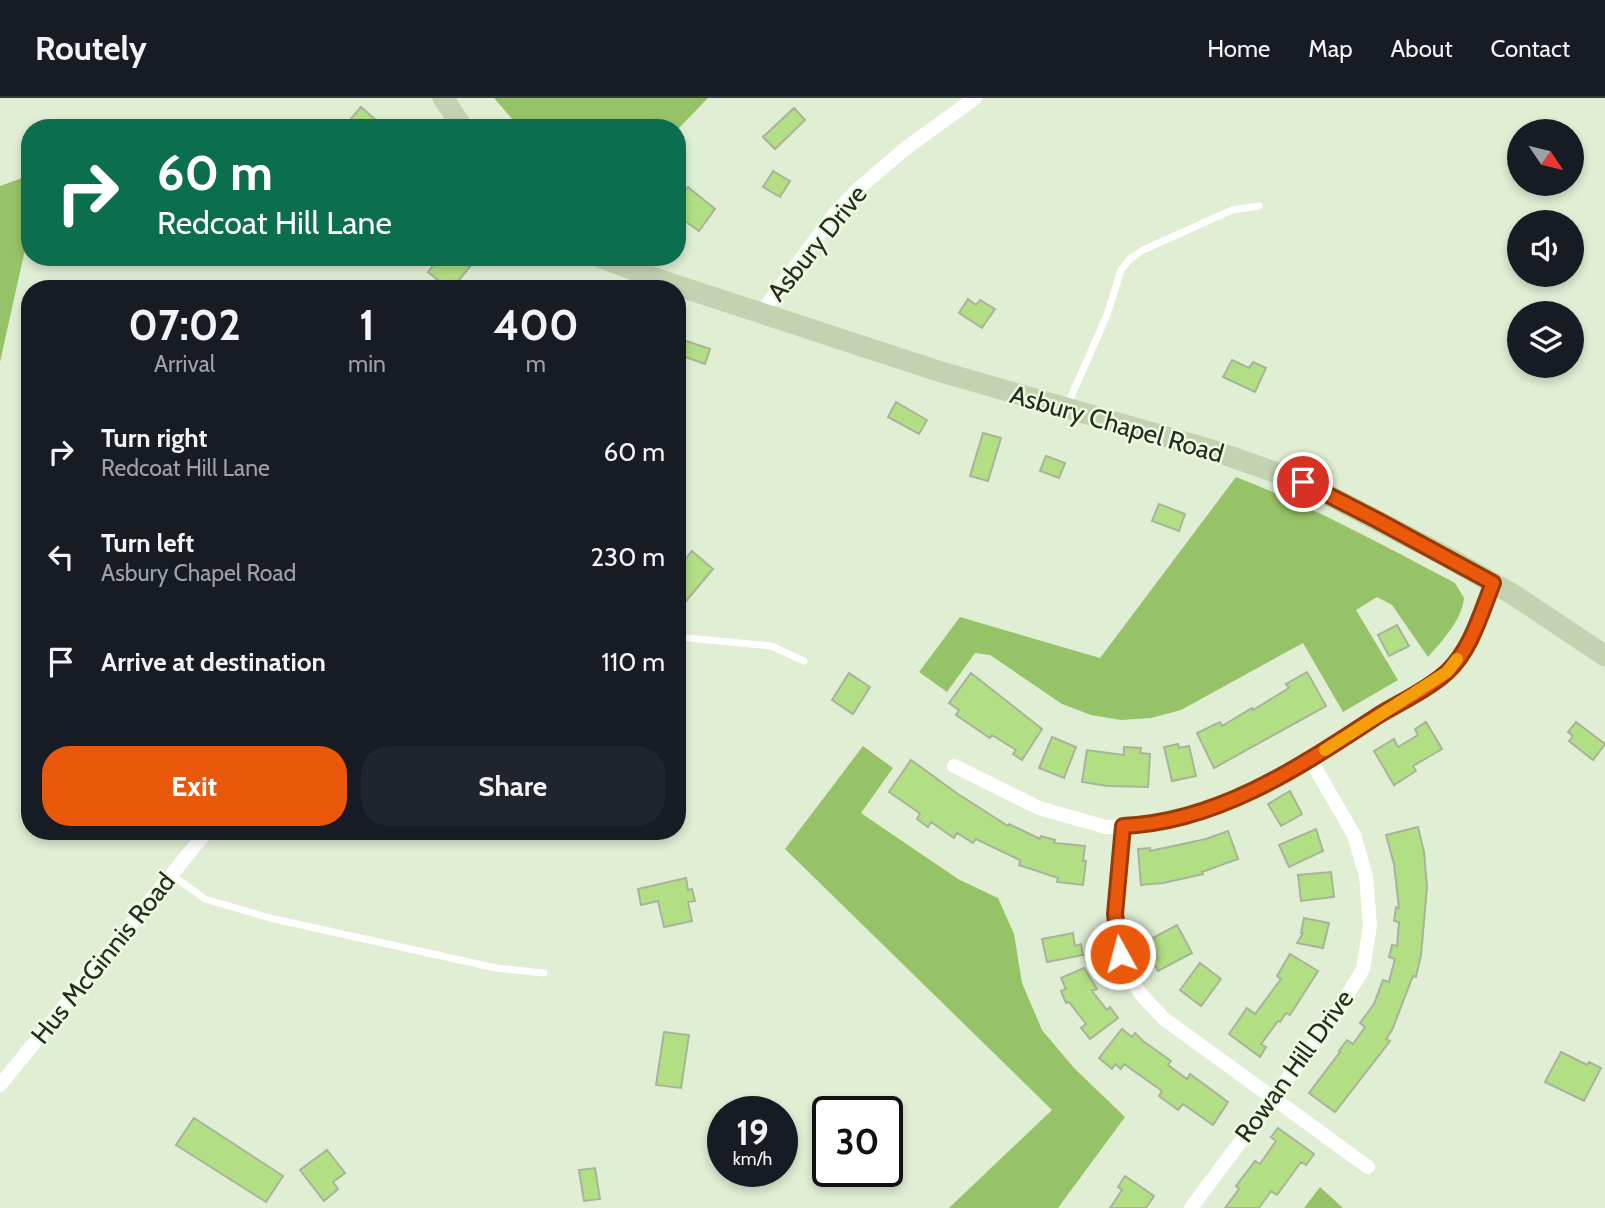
<!DOCTYPE html>
<style>
:root{--surface:#171b24;--page:#20242c;--text:#f1f3f6;--muted:#9ea1a6;--line:#363941;--accent:#ea580c}
body{margin:0;font-family:Cabin,sans-serif;background:var(--page);color:var(--text);height:100vh;display:flex;flex-direction:column;font-size:26px;white-space:nowrap}
*{box-sizing:border-box;margin:0}
p{font-size:23px;color:var(--muted)}
.icon{flex:none;width:38px;height:38px;fill:none;stroke:currentColor;stroke-width:2;stroke-linecap:round;stroke-linejoin:round}
.map{position:relative;flex:1;overflow:hidden}
.details{position:absolute;left:21px;top:182px;width:665px;height:560px;display:flex;flex-direction:column;background:var(--surface);border-radius:28px;box-shadow:0 4px 10px #0003}
.details>*{flex:none}
.banner{position:absolute;left:21px;top:21px;width:665px;height:147px;border-radius:28px;box-shadow:0 4px 10px #0003;background:#0b6e4f;color:#fff;overflow:hidden}
.needle{width:46px;rotate:125deg}
.tools{position:absolute;left:1507px;top:21px;display:grid;gap:14px}
.tools a{display:grid;place-items:center;width:77px;height:77px;border-radius:50%;background:var(--surface);box-shadow:0 4px 10px #0003;font-size:35px}
.speed{position:absolute;left:707px;top:998px;display:flex;gap:14px;font-size:35px;font-weight:700;text-align:center}
.speed>*{display:grid;place-content:center;width:91px;height:91px;border-radius:50%;background:var(--surface);box-shadow:0 4px 10px #0003;line-height:1}
.speed small{font-size:18px;font-weight:400}
.speed .limit{border:4px solid #111;border-radius:10px;background:#fff;color:#111}
.pin{position:absolute;display:grid;place-items:center;width:60px;height:60px;color:#fff;margin:-30px;border:4px solid #fff;border-radius:50%;box-shadow:0 2px 7px #0007}
.me{position:absolute;width:77px;margin:-38px;rotate:353deg;stroke-linejoin:round;filter:drop-shadow(0 0 5px #0008)}
.turn{display:flex;align-items:center;gap:24px;height:147px;padding:0 21px;font-size:32px}
.turn .icon{width:91px;height:91px;stroke-width:2.5}
.turn b{display:block;font-size:49px;line-height:60px}
.eta{display:flex;justify-content:space-evenly;align-items:center;height:119px;text-align:center}
.eta b{font-size:42px;font-weight:700;line-height:49px}
.cta{display:flex;gap:14px;margin-top:auto;padding:14px 21px}
.cta a{flex:1;height:80px;border-radius:28px;background:var(--accent);color:#fff;font-size:28px;font-weight:700;line-height:80px;text-align:center}
.cta a+a{background:var(--page);color:var(--text)}
ul{padding:0;list-style:none}
li{display:flex;align-items:center;gap:21px;height:105px;padding:0 21px}
li div{flex:1}
li b{display:block;font-size:26px}
li em{font-style:normal}
header{display:flex;align-items:center;gap:42px;box-sizing:border-box;height:98px;padding:0 35px;background:var(--surface);border-bottom:2px solid var(--line)}
header strong{font-size:33px}
nav{display:flex;gap:38px;margin-inline-start:auto;font-size:24px}
.map>svg:first-child{display:block}
.forest{fill:#97c368}
.building{fill:#b2df83;stroke:#a7b49b;stroke-width:2}
.lines{fill:none;stroke-linecap:round;stroke-linejoin:round}
.service{stroke:#fff;stroke-width:7}
.minor{stroke:#fff;stroke-width:14}
.secondary{stroke:#c3d2b0;stroke-width:21}
.route-casing{stroke:#983908;stroke-width:18}
.route{stroke:#ea580c;stroke-width:12}
.slow{stroke:#f59e0b;stroke-width:12}
.labels{text-anchor:middle;dominant-baseline:central;stroke-width:5;stroke-linejoin:round;paint-order:stroke}
.street-label{font-size:26px;fill:#262b21;stroke:#edfbe1}
</style>
<header>
<strong>Routely</strong>
<nav><a>Home</a><a>Map</a><a>About</a><a>Contact</a></nav>
</header>
<div class="map">
<svg width="1605" height="1110" viewBox="0 0 1605 1110">
<rect width="100%" height="100%" fill="#e0eed4"/>
<path class="forest" d="M494,0H708L677,32V30H520Z
M30,77V129L0,264V88Z
M1236,379C1313,409 1383,447 1455,485L1464,500C1462,522 1442,543 1428,559L1392,507L1377,499L1356,512L1398,582L1343,614L1303,545L1181,612L1151,620L1121,622L1091,617L1062,606L990,557L975,555L947,594L919,574L960,519L1100,560Z
M863,648L893,670L861,715L958,781L998,800L1014,836L1022,885L1042,932L1074,970L1125,1019L1058,1110H949L1052,1012L785,751Z
M1320,1089L1343,1110H1304Z"/>
<path class="building" d="M361,9L385,30H343Z
M794,10L805,22L775,51L763,39Z
M773,73L790,83L780,99L763,89Z
M688,89L715,111L699,133L677,117V103Z
M440,159H478L454,188L448,183L444,187L428,174Z
M968,201L976,207L980,202L995,211L982,230L959,215Z
M677,240L710,251L705,266L677,256Z
M1232,262L1249,270L1253,264L1266,270L1255,294L1223,279Z
M896,304L927,322L919,336L888,319Z
M983,335L1001,340L988,383L970,378Z
M1046,358L1065,365L1059,380L1040,373Z
M1159,406L1185,416L1179,433L1152,423Z
M692,453L713,471L686,503L677,496V471Z
M1397,527L1409,548L1389,558L1378,537Z
M1307,574L1326,608L1214,670L1197,635L1220,624L1222,628L1252,610L1253,612L1289,590L1286,586Z
M849,575L870,589L853,616L832,602Z
M971,575L1042,631L1022,662L1013,656L1016,652L992,637L990,640L956,617L959,612L949,605Z
M1426,624L1442,651L1413,668L1416,673L1394,687L1374,653L1394,641L1398,649L1418,637L1415,631Z
M1576,624L1605,646L1593,662L1569,643L1573,638L1568,634Z
M1052,639L1076,649L1064,680L1039,670Z
M1178,646L1179,650L1189,648L1196,678L1172,683L1164,649Z
M1124,649L1141,650L1140,655L1150,656L1148,689L1108,688L1082,684L1087,652L1124,657Z
M911,662L958,696L1008,728L1009,726L1040,741L1041,738L1055,742L1054,745L1085,748L1083,763H1086L1083,787L1057,784L1058,780L1019,767L1020,762L976,741L973,745L957,735L954,740L931,724L928,729L917,721L920,716L918,714L889,694Z
M1290,693L1302,716L1281,728L1268,706Z
M1418,729L1424,754L1427,789L1421,857L1416,879L1413,878L1392,932L1386,941L1390,943L1335,1014L1309,995L1340,954L1339,953L1347,942L1353,946L1365,929L1360,925L1374,906L1383,882L1389,884L1395,861L1389,859L1392,847L1397,848L1399,824L1394,823L1396,809L1399,810L1394,766L1386,737Z
M1316,731L1323,753L1289,769L1279,747Z
M1228,733L1238,761L1202,774L1203,776L1163,785L1141,787L1138,751L1150,750V753L1206,741Z
M1331,774L1334,799L1301,803L1298,777Z
M686,780L688,792L692,791L695,803L688,804L692,823L664,829L658,803L641,807L638,791Z
M1304,820L1329,825L1323,850L1297,845L1303,835H1301Z
M1177,827L1192,855L1158,873L1153,863L1158,860L1149,842Z
M1073,835L1075,848L1081,846L1083,857L1047,864L1042,841Z
M1290,856L1318,873L1290,917L1286,915L1280,924L1278,923L1261,946L1266,949L1260,959L1229,936L1247,910L1255,916L1281,881L1277,878Z
M1200,865L1221,881L1201,908L1180,892Z
M1084,870L1097,891L1092,893L1107,912L1110,909L1118,920L1090,941L1081,930L1086,926L1069,904L1066,905L1061,893L1066,891L1061,880Z
M1122,931L1132,939L1135,935L1143,943L1171,963L1168,967L1187,981L1190,976L1228,1004L1213,1027L1183,1006L1178,1012L1159,998L1162,993L1124,966L1121,971L1115,966L1112,971L1099,960Z
M664,934L689,937L681,990L656,987Z
M1561,954L1587,967L1589,964L1601,970L1584,1003L1545,984Z
M194,1020L283,1078L266,1104L176,1047Z
M1278,1030L1314,1056L1306,1067L1301,1064L1277,1097L1271,1093L1259,1110H1225L1239,1091L1236,1088L1255,1063L1260,1066L1276,1043L1271,1039Z
M327,1052L345,1075L333,1084L338,1091L324,1103L300,1072Z
M595,1070L600,1101L584,1103L579,1072Z
M1125,1078L1154,1098L1146,1110H1110L1122,1092L1118,1089Z"/>
<g class="lines">
<path class="service" d="M1067,308L1107,217L1121,172L1130,161L1143,152L1232,112L1259,108
M677,539L771,548L804,563
M172,777L205,801L270,820L496,870L544,875"/>
<path class="minor" d="M761,215L836,114L858,91L906,50L975,0
M954,668L1039,710L1106,729L1153,727L1223,707L1310,661L1446,574L1465,551L1493,485
M1123,728C1118,782 1104,844 1138,892C1145,902 1155,911 1163,920L1368,1069
M0,987L207,733
M1191,1110L1338,913L1363,871L1370,828L1366,778L1354,737L1310,661"/>
<path class="secondary" d="M443,0L463,30
M599,159L663,183L938,273L1212,352L1303,384L1447,459L1514,497L1605,558"/>
</g>
<g class="lines">
<defs>
<path id="route" d="M1120,856L1115,816L1123,728C1219,724 1301,668 1379,617C1399,605 1430,590 1447,574C1471,552 1481,515 1493,485L1377,422L1303,384"/>
</defs>
<use href="#route" class="route-casing"/>
<use href="#route" class="route"/>
<path class="slow" d="M1325,652L1447,574L1457,561"/>
</g>
<g class="labels">
<g class="street-label">
<text transform="translate(817 145) rotate(-51)">Asbury Drive</text>
<text transform="translate(1117 326) rotate(16)">Asbury Chapel Road</text>
<text transform="translate(103 860) rotate(-51)">Hus McGinnis Road</text>
<text transform="translate(1294 968) rotate(-54)">Rowan Hill Drive</text>
</g>
</g>
</svg>
<div class="tools">
<a><svg class="needle" viewBox="-14 -14 28 28"><path d="M0-13l5 13h-10z" fill="#e53935"/><path d="M0 13l5-13h-10z" fill="#9ea1a6"/></svg></a>
<a><svg class="icon" aria-label="sound" viewBox="0 0 24 24"><path d="M4 9h4l5-4v14l-5-4H4zM17 9q2 3 0 6"/></svg></a>
<a><svg class="icon" aria-label="layers" viewBox="0 0 24 24"><path d="M12 4l9 5-9 5-9-5zM3 14l9 5 9-5"/></svg></a>
</div>
<div class="speed"><div>19<small>km/h</small></div><div class="limit">30</div></div>
<div class="pin" style="left:1303px;top:384px;background:#d93025"><svg class="icon" aria-label="arrive" viewBox="0 0 24 24"><path d="M6 21V4h12l-3 4 3 4H6"/></svg></div>
<svg class="me" style="left:1120px;top:856px" viewBox="-20 -20 40 40"><circle r="17" fill="#ea580c" stroke="#fff" stroke-width="3"/><path d="M0-11L8 9 0 5-8 9z" fill="#fff"/></svg>
<div class="banner">
<div class="turn"><svg class="icon" aria-label="right" viewBox="0 0 24 24"><path d="M7 20v-9h11M14 6l5 5-5 5"/></svg><div><b>60 m</b>Redcoat Hill Lane</div></div>
</div>
<section class="details">
<div class="eta">
<div><b>07:02</b><p>Arrival</p></div>
<div><b>1</b><p>min</p></div>
<div><b>400</b><p>m</p></div>
</div>
<ul>
<li><svg class="icon" aria-label="right" viewBox="0 0 24 24"><path d="M7 20v-9h11M14 6l5 5-5 5"/></svg><div><b>Turn right</b><p>Redcoat Hill Lane</p></div><em>60 m</em></li>
<li><svg class="icon" aria-label="left" viewBox="0 0 24 24"><path d="M17 20v-9H6M10 6l-5 5 5 5"/></svg><div><b>Turn left</b><p>Asbury Chapel Road</p></div><em>230 m</em></li>
<li><svg class="icon" aria-label="arrive" viewBox="0 0 24 24"><path d="M6 21V4h12l-3 4 3 4H6"/></svg><div><b>Arrive at destination</b></div><em>110 m</em></li>
</ul>
<div class="cta"><a>Exit</a><a>Share</a></div>
</section>
</div>
